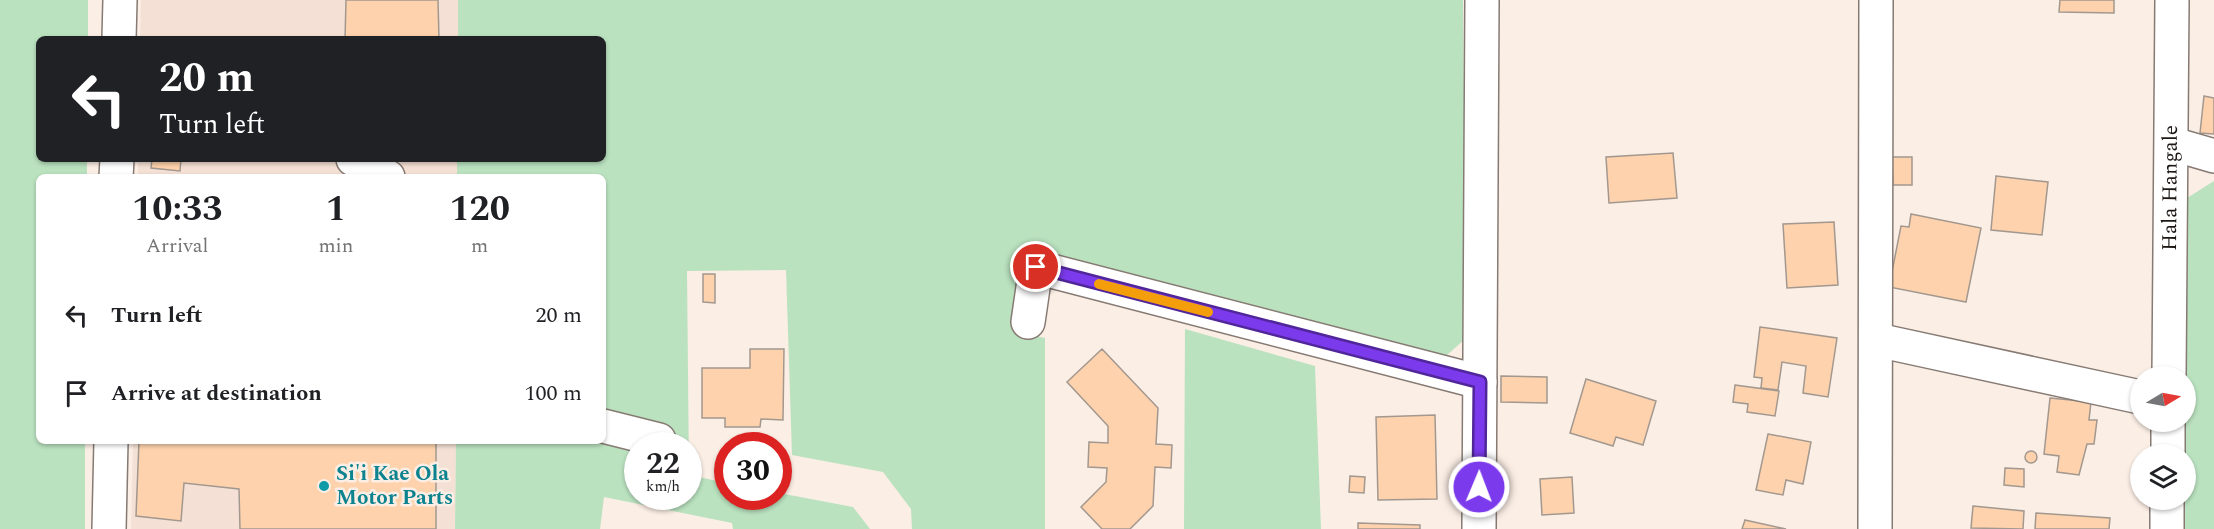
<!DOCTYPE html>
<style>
:root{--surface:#fff;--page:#f6f6f6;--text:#202124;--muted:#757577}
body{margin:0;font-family:Spectral,serif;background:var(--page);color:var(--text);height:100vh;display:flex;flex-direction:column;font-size:22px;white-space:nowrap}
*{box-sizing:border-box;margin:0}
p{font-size:20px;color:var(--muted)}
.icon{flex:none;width:33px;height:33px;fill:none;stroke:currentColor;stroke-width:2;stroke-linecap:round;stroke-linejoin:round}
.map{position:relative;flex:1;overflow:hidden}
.sheet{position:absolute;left:36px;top:174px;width:570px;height:270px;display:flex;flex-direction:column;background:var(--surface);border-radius:9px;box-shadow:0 2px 4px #0004}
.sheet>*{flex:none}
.guide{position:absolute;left:36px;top:36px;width:570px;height:126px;border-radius:9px;box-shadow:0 2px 4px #0004;background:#202124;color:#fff;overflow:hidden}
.needle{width:39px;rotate:80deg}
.buttons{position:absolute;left:2130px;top:366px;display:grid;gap:12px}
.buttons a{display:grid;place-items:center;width:66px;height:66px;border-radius:50%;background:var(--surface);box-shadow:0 2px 4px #0004;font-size:30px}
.speed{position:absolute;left:624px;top:432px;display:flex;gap:12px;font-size:30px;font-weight:700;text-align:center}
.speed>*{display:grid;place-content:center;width:78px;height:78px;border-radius:50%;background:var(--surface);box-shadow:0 2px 4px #0004;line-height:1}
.speed small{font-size:15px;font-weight:400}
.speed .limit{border:9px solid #d22;background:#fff;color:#111}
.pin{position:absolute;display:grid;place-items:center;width:51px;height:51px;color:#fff;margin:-26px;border:3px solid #fff;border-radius:50%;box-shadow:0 2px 6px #0007}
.me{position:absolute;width:66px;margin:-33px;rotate:1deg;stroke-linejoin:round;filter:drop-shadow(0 0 4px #0008)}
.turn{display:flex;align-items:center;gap:21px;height:126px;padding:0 24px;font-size:27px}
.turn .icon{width:78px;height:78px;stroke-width:2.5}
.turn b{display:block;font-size:42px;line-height:51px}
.eta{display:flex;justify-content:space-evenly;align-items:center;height:102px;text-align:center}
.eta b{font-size:36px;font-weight:700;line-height:42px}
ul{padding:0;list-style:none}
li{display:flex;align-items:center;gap:18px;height:78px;padding:0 24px}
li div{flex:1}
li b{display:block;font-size:22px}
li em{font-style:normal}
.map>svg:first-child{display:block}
.built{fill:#f4e0d4}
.green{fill:#bae2bf;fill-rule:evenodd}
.building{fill:#fed2ac;stroke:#a2988f;stroke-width:1.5}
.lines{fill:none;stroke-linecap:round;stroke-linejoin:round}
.street-casing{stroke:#867a73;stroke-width:36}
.street{stroke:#fff;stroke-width:33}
.route-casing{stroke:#51269a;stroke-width:15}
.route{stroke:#7c3aed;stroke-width:10}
.slow{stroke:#f59e0b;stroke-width:10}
.culture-dot{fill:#0f9aa8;stroke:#fbeee5;stroke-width:2}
.labels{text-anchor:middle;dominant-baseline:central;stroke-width:5;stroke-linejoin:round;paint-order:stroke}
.street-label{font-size:21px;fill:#1d1815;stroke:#fbeee5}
.culture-label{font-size:21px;font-weight:bold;fill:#0d838f;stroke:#fbeee5;text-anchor:start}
</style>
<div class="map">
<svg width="2214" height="529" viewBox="0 0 2214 529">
<rect width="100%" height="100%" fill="#fbeee5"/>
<path class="built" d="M141,0H458V39H140Z
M138,159H457V177H138Z
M133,441H456L455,529H131Z"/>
<path class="green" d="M0,0H88V39H39V159H87V177H39V441H85V529H0Z
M458,0H1463L1466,338L1446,356L1054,257L1017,282L1012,331L1045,338V529H912L911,509L883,472L792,455L786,270L687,271L689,475L727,483L728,496H778L779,493L853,507L870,529H733L732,523L604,497L600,529H455L456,441H603V177H457V159H603V39H458ZM638,446H688V496H638Z
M2214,181V529H2185L2187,198Z
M1185,329L1315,366L1321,529H1184Z"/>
<path class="building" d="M346,0H438L439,39H345Z
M2060,0H2114V13L2059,12Z
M2204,96L2214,98V134L2200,133Z
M1673,153L1677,198L1609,203L1606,157Z
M1892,157H1912V185H1893Z
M152,159H181L180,171L151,168Z
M1996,176L2048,182L2042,235L1991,230Z
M1911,214L1981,228L1966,302L1889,287L1901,226L1909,227Z
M1834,222L1838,285L1787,288L1783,224Z
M703,274H715V303L703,302Z
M1760,327L1837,338L1828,397L1803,393L1806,366L1782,362L1778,390L1761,388L1762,378L1754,377Z
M750,349H784L783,420L761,419L760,427H725V418H702V368H750Z
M1102,349L1158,408L1156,444L1172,445L1171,468L1155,467L1153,506L1130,529H1102L1081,507L1106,482L1107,468L1088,467L1089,442L1108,443V426L1067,382Z
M1501,376L1547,377V403L1501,402Z
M1586,379L1656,401L1643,445L1616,437L1613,446L1570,433Z
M1735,385L1779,391L1775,416L1747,412L1748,404L1733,402Z
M2050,398L2091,402L2089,420H2097L2094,444H2087L2079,475L2057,472L2059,456L2044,454Z
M1435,415L1437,499L1378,500L1376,417Z
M1768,434L1811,442L1803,484L1786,480L1783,495L1756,490Z
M139,441H436V529H240L239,489L184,483L181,521L136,516Z
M2025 457a6 6 0 1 1 12 0a6 6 0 1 1-12 0Z
M2005,468L2024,469V487L2004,485Z
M1350,476L1365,477L1364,493L1349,492Z
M1572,477L1574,513L1542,515L1540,479Z
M1973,506L2024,511L2023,529L1971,528Z
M2036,513L2110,518L2109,529H2035Z
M1745,520L1786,529H1742Z
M1358,523L1420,525V529H1358Z"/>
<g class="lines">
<defs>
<g id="street">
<path d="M119,39L120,0"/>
<path d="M2173,144L2214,156"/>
<path d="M353,159L388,177"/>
<path d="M116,177L117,159"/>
<path d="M1028,322L1036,267L1480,382"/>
<path d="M1877,340L2140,397"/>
<path id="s1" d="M2169,376L2172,0"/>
<path d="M603,426L659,440"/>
<path d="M2168,454V422"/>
<path d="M109,529L111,441"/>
<path d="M1479,529L1482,0"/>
<path d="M1875,529L1876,0"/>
<path d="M2167,529V500"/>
</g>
</defs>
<use href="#street" class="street-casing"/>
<use href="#street" class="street"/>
</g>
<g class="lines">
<defs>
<path id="route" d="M1036,267L1480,382L1479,487"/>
</defs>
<use href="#route" class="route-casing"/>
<use href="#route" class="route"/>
<path class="slow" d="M1099,284L1208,312"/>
</g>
<circle class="culture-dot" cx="324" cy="486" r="6"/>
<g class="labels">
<g class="street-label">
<text stroke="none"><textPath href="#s1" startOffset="188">Hala Hangale</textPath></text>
</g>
<g class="culture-label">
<text x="336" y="474">Si'i Kae Ola<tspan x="336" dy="24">Motor Parts</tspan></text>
</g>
</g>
</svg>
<div class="buttons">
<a><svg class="needle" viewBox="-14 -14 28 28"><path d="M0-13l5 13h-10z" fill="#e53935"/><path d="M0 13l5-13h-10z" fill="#757577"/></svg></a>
<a><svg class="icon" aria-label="layers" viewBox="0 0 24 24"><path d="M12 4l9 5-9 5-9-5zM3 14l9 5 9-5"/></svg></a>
</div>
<div class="speed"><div>22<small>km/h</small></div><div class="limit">30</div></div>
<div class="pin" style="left:1036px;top:267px;background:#d93025"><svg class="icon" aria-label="arrive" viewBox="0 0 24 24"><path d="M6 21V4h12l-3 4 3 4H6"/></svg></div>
<svg class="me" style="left:1479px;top:487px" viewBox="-20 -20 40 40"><circle r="17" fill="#7c3aed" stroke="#fff" stroke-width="3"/><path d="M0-11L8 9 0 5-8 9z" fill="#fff"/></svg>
<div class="guide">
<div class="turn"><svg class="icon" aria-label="left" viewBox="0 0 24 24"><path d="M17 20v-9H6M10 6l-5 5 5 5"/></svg><div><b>20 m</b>Turn left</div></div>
</div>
<section class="sheet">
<div class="eta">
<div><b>10:33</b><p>Arrival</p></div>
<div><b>1</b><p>min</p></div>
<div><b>120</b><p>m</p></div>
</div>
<ul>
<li><svg class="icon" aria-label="left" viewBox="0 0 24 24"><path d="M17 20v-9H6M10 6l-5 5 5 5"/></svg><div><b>Turn left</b></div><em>20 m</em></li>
<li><svg class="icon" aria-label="arrive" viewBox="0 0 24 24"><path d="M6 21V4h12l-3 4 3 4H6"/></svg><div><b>Arrive at destination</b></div><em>100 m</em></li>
</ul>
</section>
</div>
